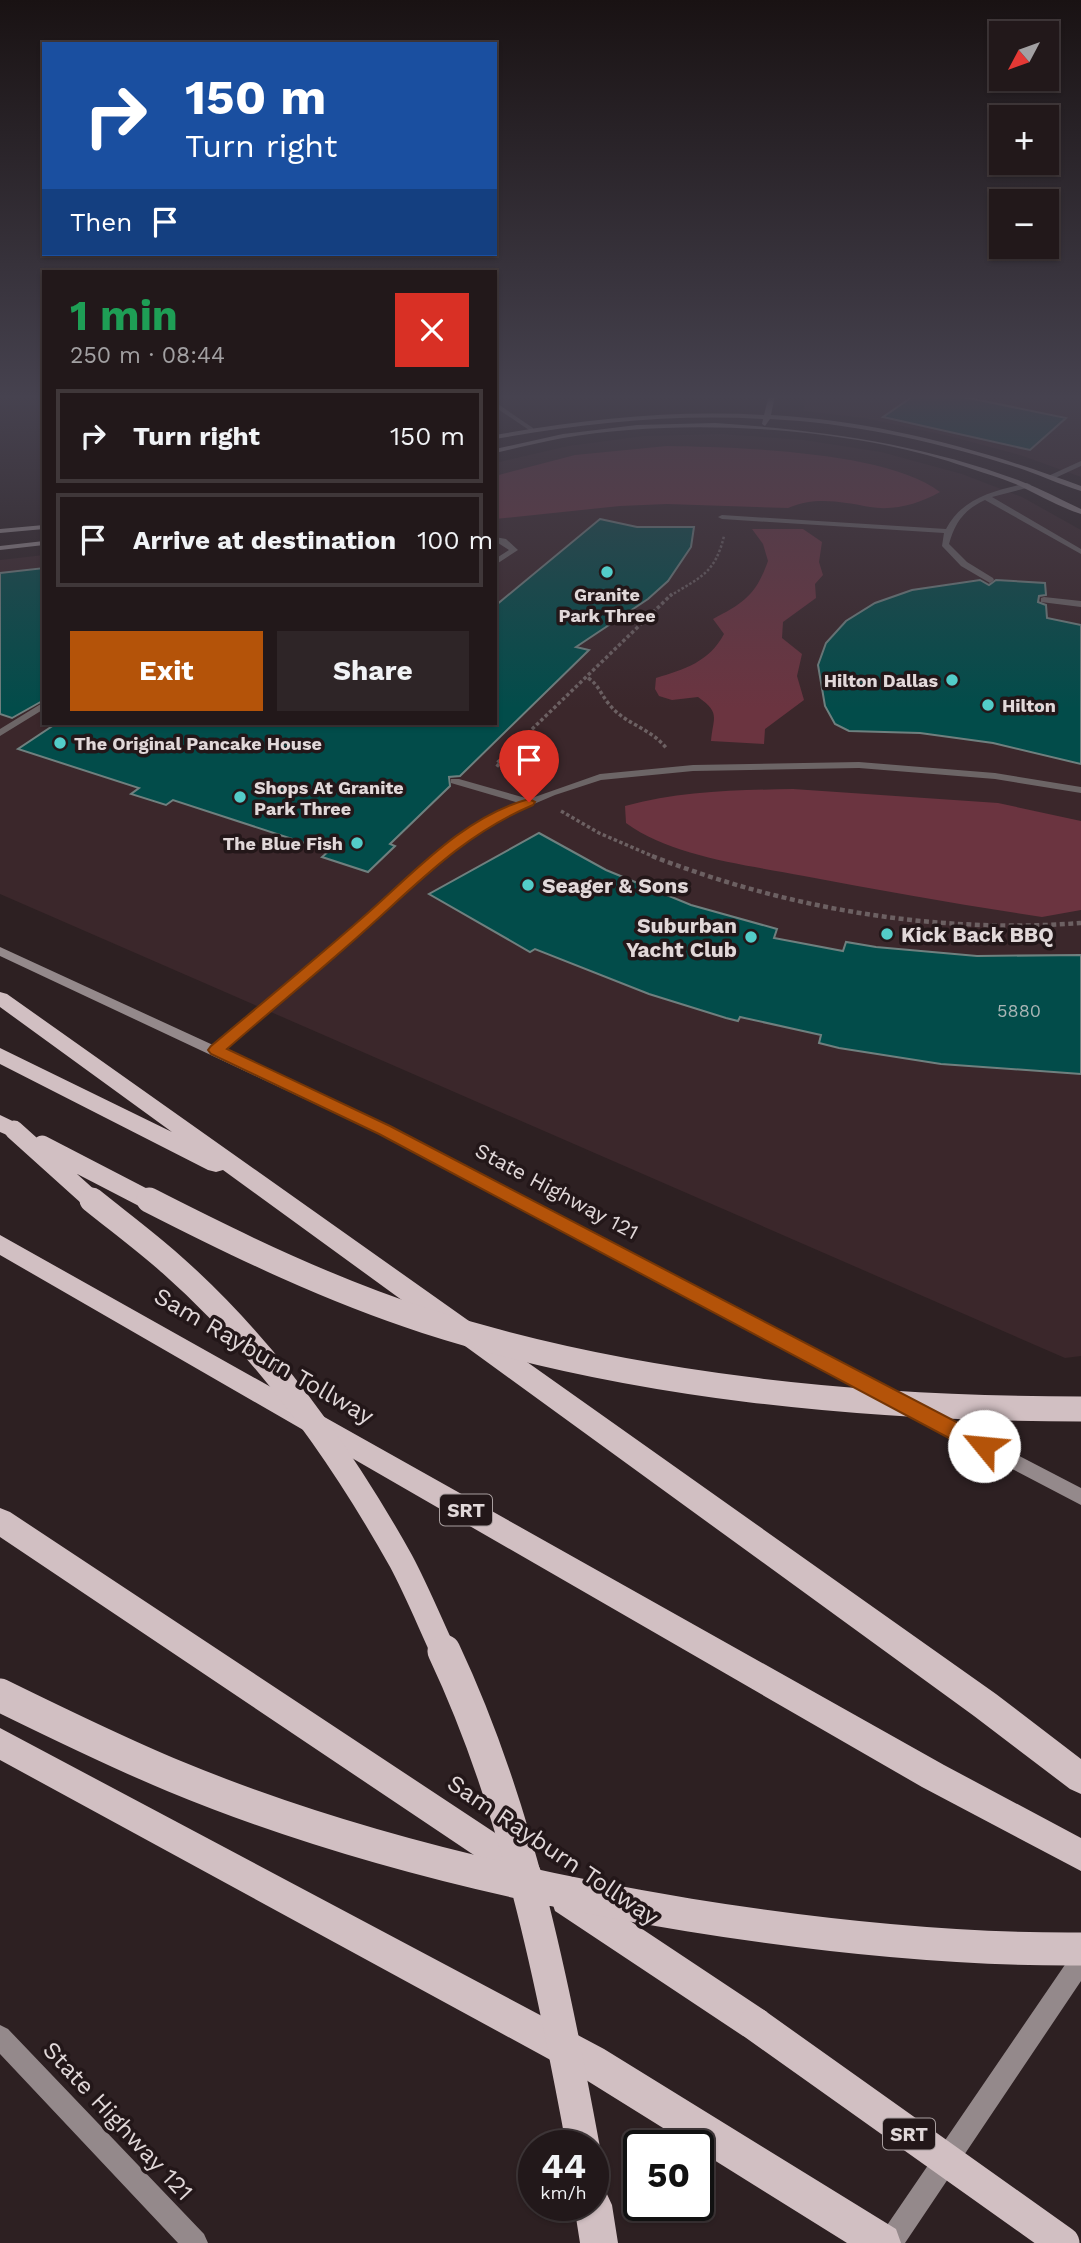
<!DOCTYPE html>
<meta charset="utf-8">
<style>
:root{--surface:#22181a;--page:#2e2527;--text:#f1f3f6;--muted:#a2a0a2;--line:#3f3739;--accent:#b45309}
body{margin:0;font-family:"Work Sans",sans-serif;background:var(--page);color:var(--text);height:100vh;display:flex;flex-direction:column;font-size:26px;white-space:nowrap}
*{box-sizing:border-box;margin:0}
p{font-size:23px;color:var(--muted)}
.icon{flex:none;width:38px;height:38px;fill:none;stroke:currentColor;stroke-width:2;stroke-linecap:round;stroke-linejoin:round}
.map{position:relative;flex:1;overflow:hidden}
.side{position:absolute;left:42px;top:270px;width:455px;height:455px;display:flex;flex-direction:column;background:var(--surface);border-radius:0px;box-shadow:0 2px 5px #0004,0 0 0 2px var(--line)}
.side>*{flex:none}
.top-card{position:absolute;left:42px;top:42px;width:455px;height:214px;border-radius:0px;box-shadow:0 2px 5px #0004,0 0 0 2px var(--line);background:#1a4fa0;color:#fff;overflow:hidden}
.needle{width:46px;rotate:229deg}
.buttons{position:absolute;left:989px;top:21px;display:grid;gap:14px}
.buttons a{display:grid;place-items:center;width:70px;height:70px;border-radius:0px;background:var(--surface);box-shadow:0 2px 5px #0004,0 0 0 2px var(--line);font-size:35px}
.speed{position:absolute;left:518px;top:2130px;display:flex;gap:14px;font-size:35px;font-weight:700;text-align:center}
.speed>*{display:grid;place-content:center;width:91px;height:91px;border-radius:50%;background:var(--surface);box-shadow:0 2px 5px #0004,0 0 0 2px var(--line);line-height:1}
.speed small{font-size:18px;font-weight:400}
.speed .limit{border:4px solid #111;border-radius:10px;background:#fff;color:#111}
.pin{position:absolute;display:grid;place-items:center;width:60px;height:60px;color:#fff;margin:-72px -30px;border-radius:50% 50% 50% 0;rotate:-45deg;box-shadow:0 0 7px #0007}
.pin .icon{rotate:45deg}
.me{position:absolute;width:77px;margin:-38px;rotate:298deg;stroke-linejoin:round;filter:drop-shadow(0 0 5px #0008)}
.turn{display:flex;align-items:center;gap:24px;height:147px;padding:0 28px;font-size:32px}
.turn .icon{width:91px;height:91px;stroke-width:2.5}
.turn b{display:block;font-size:49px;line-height:60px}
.then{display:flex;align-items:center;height:66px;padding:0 28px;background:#0003;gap:14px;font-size:26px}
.round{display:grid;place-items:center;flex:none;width:74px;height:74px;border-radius:0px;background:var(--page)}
.head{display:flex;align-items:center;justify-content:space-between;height:119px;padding:0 28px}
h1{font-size:42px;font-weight:700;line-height:52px;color:#1e9e55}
.cta{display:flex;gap:14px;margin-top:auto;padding:14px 28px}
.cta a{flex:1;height:80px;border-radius:0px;background:var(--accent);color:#fff;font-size:28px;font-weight:700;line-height:80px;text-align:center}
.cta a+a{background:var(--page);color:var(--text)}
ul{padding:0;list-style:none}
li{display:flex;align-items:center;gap:21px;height:94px;margin:0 14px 10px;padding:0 14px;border:4px solid var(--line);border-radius:0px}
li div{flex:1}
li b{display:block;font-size:26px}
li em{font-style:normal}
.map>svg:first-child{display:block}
.built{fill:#3b272b}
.water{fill:#6b3440}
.building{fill:#024c4a;stroke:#6f807f;stroke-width:2}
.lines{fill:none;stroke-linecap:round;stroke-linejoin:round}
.path-far2{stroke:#6c6062;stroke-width:2.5;stroke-dasharray:2.5 2;stroke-linecap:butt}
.path-far1{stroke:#6c6062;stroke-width:3.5;stroke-dasharray:3.5 2.5;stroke-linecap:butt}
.path{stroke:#6c6062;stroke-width:4.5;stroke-dasharray:5 3.5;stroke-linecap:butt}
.lane{fill:#6c6566;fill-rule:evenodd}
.secondary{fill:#94898b;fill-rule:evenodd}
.highway{fill:#d1bfc2;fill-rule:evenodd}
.highway-bridge-far2{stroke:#d1bfc2;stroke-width:19}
.highway-bridge-far1{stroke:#d1bfc2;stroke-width:25}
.highway-bridge{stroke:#d1bfc2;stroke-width:33}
.route{fill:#b45309;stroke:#753606;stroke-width:2}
.poi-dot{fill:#53cdc9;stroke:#231719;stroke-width:2.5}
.labels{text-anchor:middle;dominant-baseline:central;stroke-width:7;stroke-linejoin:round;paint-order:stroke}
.far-poi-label{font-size:18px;font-weight:bold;fill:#e1d8d9;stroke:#231719;text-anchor:start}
.number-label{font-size:18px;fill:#a9b5b5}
.shield{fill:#231719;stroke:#a89e9f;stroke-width:2}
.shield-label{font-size:19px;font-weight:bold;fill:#e1d8d9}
.poi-label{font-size:21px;font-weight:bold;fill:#e1d8d9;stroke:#231719;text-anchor:start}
.street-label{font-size:21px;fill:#e1d8d9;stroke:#231719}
.near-street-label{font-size:24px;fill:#e1d8d9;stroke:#231719}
</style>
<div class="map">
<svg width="1081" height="2243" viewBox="0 0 1081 2243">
<rect width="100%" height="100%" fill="#2d2022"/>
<path class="built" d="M806,395H1081V477L1020,455L949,436L864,418L804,411Z
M721,434L804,440L881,452L962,474L1022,497L1081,530V1356L1065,1358L0,894V560L44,555V723H495V463L568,446L644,436Z"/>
<path class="water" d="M667,446C734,447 888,451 940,492C919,504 894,511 870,507C842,502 816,496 788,508L667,504L620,506L495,519V476L575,455Z
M752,529H803L822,542L819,562L823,575L815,584L816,598L783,622L782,638L802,654L797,676L804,700L765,729L764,744L711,741C713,717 721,713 698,697L672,700L659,696L655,689L656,678C685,669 709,662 724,634L713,619C744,603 756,595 768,561L763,544Z
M793,789L998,803L1081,821V910L1042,917C962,905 883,891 804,876C748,865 672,857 626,823L625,806C680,791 736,790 793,789Z"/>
<path class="building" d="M915,395H954L1066,418L1030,450L883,417Z
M600,519L637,527H694L691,547L668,581L648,599L576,647L589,650L460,776L449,777L450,786L390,844L395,846L368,872L322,857L329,851L173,800L166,805L131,794L139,788L18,749L57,723H495V606Z
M44,568V700L12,718L0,714V573Z
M980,580L989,585L996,580L1045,583L1046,595L1039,596L1038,602L1046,605L1047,618L1081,625V764L993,743L920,733L849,731L835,724L825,706L818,665L826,643L846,621L875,603L912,590Z
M539,833L606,870L691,905L777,929L774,938L843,951L846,942L876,947L977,956L1081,955V1074L941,1064L839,1048L819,1043L821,1035L740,1017L738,1021L726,1018L649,994L535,949L530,952L429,894Z"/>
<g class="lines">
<path class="path-far2" d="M670,596C700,577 715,574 724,536"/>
<path class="path-far1" d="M588,678C599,685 601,695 609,704C624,724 651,728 667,749
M504,770L496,764L672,594
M561,811L599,833L657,858"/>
<path class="path" d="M652,856C788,909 936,934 1081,923"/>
<path class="lane" d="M495,402L533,428V430H529L495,407Z
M1081,461V466L1053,479L1046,477Z
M1027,483L1031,485L1030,487L992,497L1081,549V554L985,500C965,509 955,522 949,544L967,562L993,578L994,580L990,583L961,566L942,546L944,533L722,519L718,517L722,515L946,529C963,497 994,491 1027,483Z
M495,537L506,539L518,550L495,565V559L509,550L495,541Z
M1044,597L1081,601V607L1041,602V598Z
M44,702V709L0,736V729Z
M859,762L995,773L1081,787V793L995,779L859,768L693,771L601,780L555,795L501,818L447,854L370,925L221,1053L216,1055L209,1050L362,919L439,850L493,814L519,803L451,783V779H459L529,799L600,774L693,765Z"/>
<path class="secondary" d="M769,395H775L771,415C878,421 981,449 1081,486V491C1055,483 1031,471 1006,464C929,440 850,423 770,419L765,426L762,424L763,419C672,414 585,423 495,439V435C585,419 673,410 764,415Z
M715,423C820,430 918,443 1018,480C1039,488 1060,499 1081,509V514C1059,507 1039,495 1018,485C996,476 971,469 948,461C836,426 678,418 563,438C540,442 518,448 495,453V449L563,434L637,425Z
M44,525V529L0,533V529Z
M44,541V545L0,550V546Z
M0,947L389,1126L897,1392L899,1397L897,1402L891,1404L885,1402L379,1134L0,956Z
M915,1402L1081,1488V1505L909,1415L907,1410L909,1405Z
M1081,1950V1981L905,2243H877L881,2234L1073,1953Z
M0,2025L8,2029L204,2234L208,2243H178L0,2054Z"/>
<path class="highway" d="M0,992L7,994L996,1694L1081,1759V1794L1070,1789L974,1716L223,1170L216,1172L208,1170L0,1064V1048L172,1132L0,1007Z
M0,1115L21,1125L25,1130L21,1135L14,1138L0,1132Z
M0,1235L944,1765L1081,1838V1871L922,1787L0,1255Z
M0,1508L10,1512L536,1860L541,1871L536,1882L525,1887L514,1882L0,1537Z
M0,1728L604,2049L896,2229L901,2243H847L698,2150V2146H692L578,2075L0,1760Z
M567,1883L579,1887L767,2012L772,2024L767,2036L755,2041L743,2036L555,1911L551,1899L555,1887Z
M593,2186L606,2192L612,2205L618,2243H580L574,2205H593Z"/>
<path class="highway-bridge-far2" d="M14,1130L94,1202
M42,1145L152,1202"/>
<path class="highway-bridge-far1" d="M92,1200C118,1221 145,1241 171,1264C265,1347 340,1452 401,1561C417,1591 430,1623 444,1653
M149,1200C239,1246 330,1290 426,1321C631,1387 866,1409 1081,1409"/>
<path class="highway-bridge" d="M444,1651C517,1806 552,1978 583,2146
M0,1695C57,1723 114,1751 174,1776C338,1844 513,1886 689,1915C819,1936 949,1950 1081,1949
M755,2024L1063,2243"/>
</g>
<linearGradient id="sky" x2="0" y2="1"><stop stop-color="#191213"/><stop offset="0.56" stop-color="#46424f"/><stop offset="1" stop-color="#46424f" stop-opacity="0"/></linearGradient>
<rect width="1081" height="709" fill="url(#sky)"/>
<path class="route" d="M529,799L535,802L533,805C467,833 424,877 372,924C325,967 275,1007 227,1049L390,1126L991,1440L994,1446L991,1453L984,1455L977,1453L379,1134L211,1054L208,1050L211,1046C261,1004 312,962 361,919C412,875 462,817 529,799Z"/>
<g class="poi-dot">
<circle cx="607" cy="572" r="7"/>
<circle cx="952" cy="680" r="7"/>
<circle cx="988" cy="705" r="7"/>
<circle cx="60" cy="743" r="7"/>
<circle cx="240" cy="797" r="7"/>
<circle cx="357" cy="843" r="7"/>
<circle cx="528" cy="885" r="7"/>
<circle cx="887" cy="934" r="7"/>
<circle cx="751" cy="937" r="7"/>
</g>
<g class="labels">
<g class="far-poi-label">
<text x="607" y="594" text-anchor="middle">Granite<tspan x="607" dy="21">Park Three</tspan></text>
<text x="938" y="680" text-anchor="end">Hilton Dallas</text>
<text x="1002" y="705">Hilton</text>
<text x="74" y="743">The Original Pancake House</text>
<text x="254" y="787">Shops At Granite<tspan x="254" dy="21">Park Three</tspan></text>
<text x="343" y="843" text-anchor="end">The Blue Fish</text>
</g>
<g class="number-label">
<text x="1019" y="1010">5880</text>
</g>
<g class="shield">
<rect x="440" y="1494.5" width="52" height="31" rx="5"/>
<rect x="883" y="2118.5" width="52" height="31" rx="5"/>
</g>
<g class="shield-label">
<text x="466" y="1510">SRT</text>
<text x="909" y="2134">SRT</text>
</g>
<g class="poi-label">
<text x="542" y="885">Seager &amp; Sons</text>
<text x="737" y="925" text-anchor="end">Suburban<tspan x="737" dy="24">Yacht Club</tspan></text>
<text x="901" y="934">Kick Back BBQ</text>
</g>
<g class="street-label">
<text transform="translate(557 1191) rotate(28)">State Highway 121</text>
</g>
<g class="near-street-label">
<text transform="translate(264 1356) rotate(30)">Sam Rayburn Tollway</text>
<text transform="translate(553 1850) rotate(34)">Sam Rayburn Tollway</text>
<text transform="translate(118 2121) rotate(47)">State Highway 121</text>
</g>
</g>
</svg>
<div class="buttons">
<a><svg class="needle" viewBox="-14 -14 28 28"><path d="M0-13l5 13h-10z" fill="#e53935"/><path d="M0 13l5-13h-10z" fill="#a2a0a2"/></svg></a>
<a>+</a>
<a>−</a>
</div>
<div class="speed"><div>44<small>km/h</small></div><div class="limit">50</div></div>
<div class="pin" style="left:529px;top:802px;background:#d93025"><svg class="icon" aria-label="arrive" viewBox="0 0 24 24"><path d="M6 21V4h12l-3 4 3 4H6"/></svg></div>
<svg class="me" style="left:984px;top:1446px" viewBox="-20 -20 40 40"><circle r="19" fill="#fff"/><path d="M0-13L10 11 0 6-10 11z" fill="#b45309"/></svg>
<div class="top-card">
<div class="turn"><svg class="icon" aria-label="right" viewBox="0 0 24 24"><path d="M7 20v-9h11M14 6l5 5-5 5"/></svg><div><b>150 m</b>Turn right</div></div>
<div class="then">Then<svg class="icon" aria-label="arrive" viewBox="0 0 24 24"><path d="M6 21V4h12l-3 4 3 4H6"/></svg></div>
</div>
<section class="side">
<div class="head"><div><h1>1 min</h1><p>250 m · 08:44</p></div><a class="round" style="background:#d93025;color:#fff"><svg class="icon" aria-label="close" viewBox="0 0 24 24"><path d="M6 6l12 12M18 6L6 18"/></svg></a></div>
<ul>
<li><svg class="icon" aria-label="right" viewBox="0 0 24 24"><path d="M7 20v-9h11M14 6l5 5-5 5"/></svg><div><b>Turn right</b></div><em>150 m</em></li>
<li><svg class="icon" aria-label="arrive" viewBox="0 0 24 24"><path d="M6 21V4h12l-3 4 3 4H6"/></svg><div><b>Arrive at destination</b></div><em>100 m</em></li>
</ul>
<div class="cta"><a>Exit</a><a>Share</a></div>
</section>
</div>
